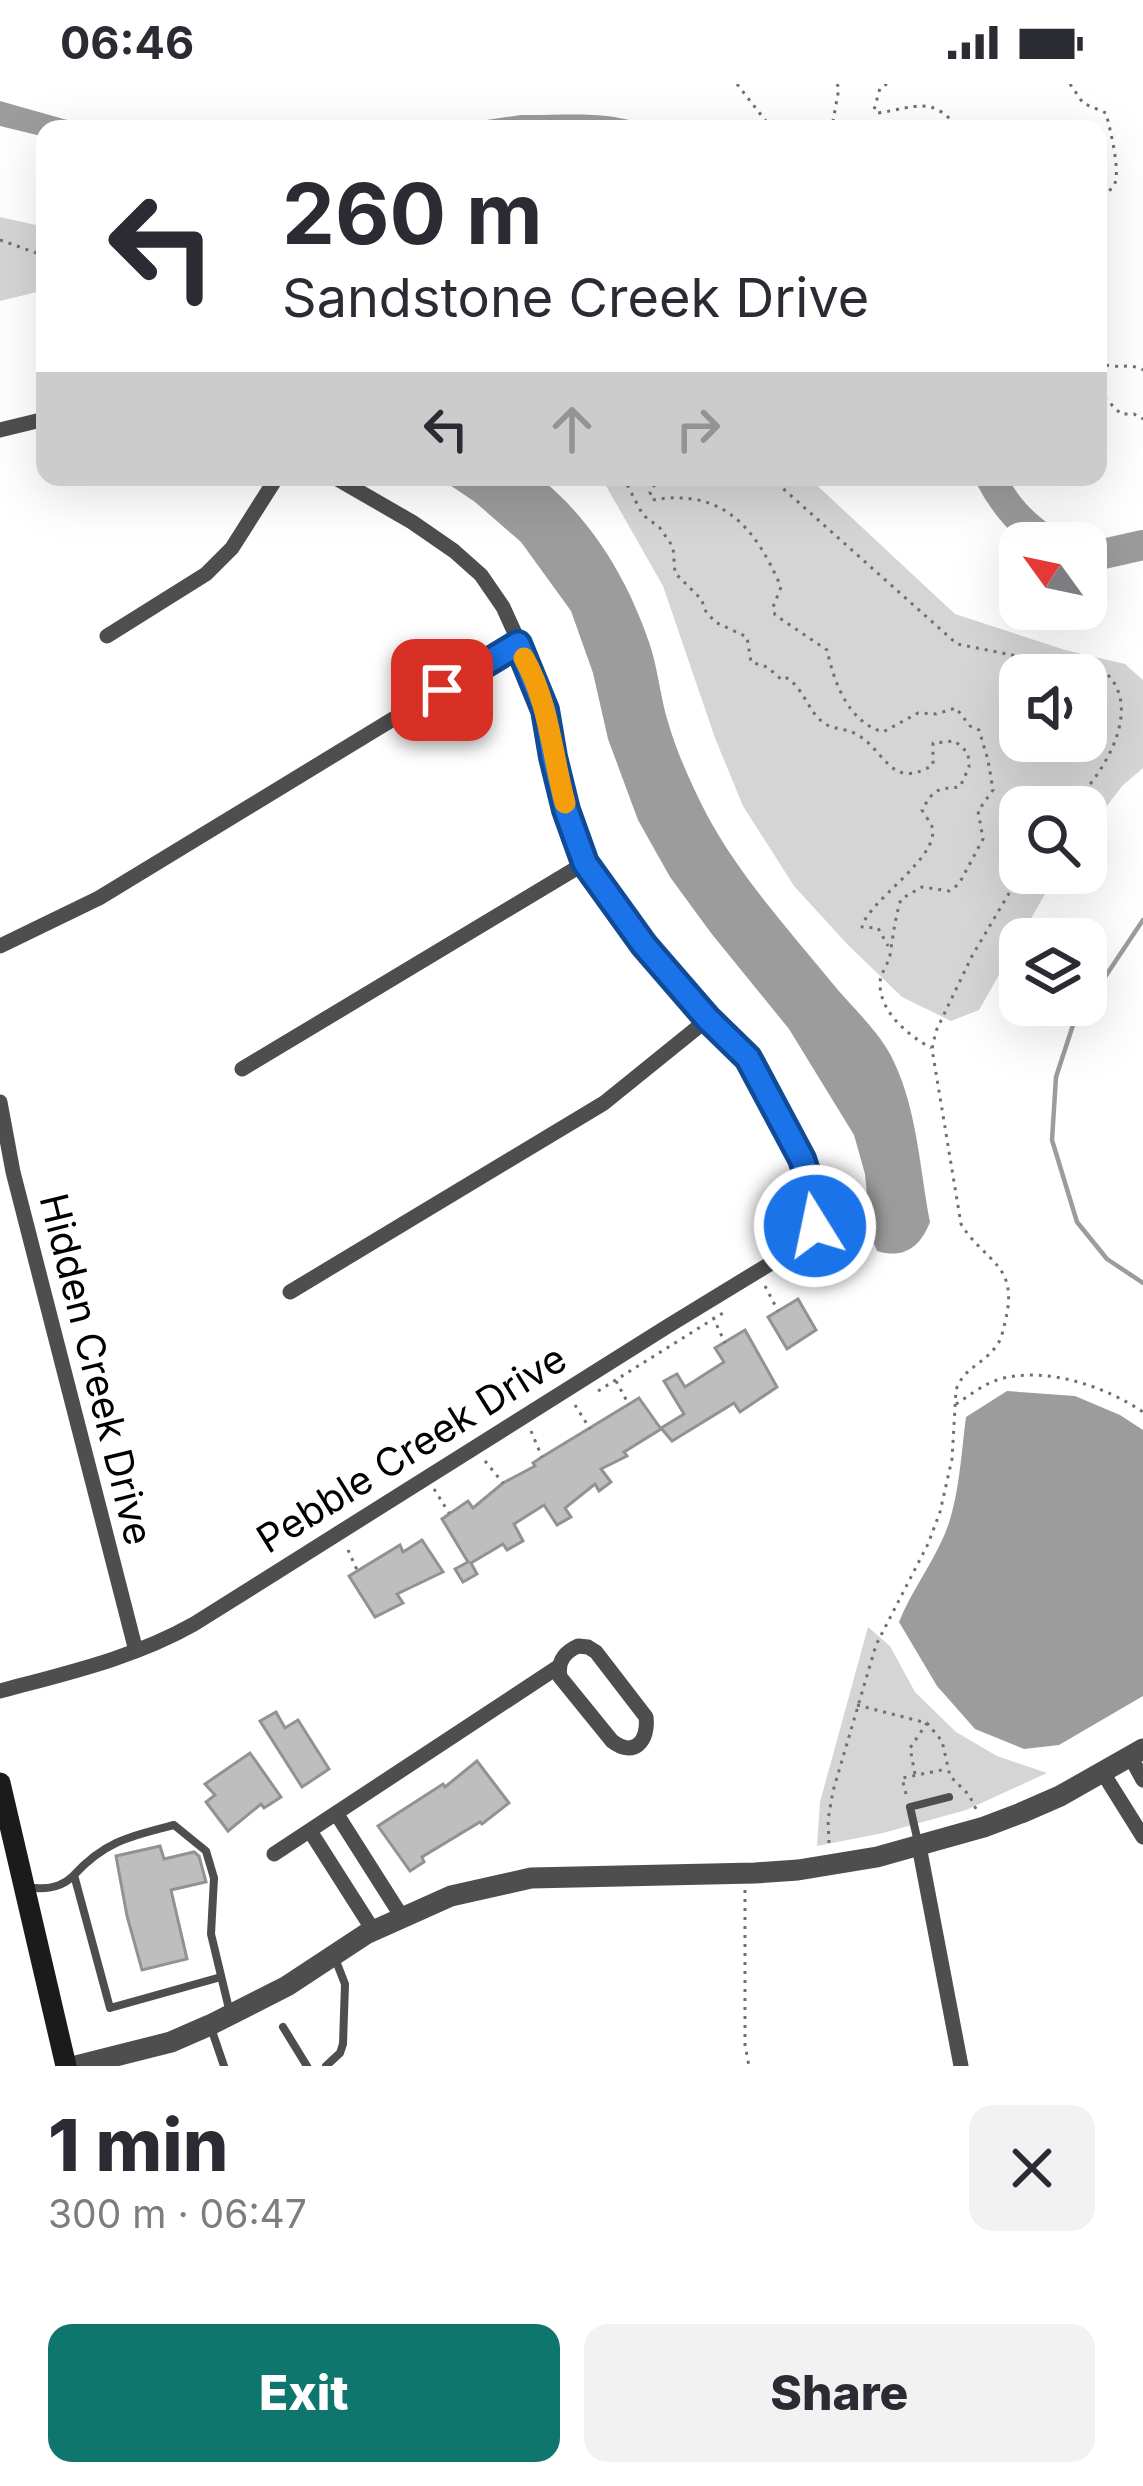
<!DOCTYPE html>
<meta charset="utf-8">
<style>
:root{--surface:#fff;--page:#f2f2f3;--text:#2b2b33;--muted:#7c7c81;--accent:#0f766e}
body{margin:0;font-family:Inter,sans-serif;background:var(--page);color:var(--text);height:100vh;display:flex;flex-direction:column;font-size:45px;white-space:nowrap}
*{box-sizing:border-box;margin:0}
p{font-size:39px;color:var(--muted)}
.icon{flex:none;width:66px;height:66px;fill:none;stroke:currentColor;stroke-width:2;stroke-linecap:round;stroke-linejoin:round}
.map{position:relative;height:1982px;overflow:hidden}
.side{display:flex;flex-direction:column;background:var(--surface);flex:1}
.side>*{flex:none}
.guide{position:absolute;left:36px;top:36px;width:1071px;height:366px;border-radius:24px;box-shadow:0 12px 48px #0002;background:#fff;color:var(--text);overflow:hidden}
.needle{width:78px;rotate:303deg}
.tools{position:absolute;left:999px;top:438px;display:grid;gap:24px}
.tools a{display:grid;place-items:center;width:108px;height:108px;border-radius:24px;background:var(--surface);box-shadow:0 12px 48px #0002;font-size:60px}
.pin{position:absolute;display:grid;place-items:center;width:102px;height:102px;color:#fff;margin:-51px;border-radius:24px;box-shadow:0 6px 18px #0006}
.me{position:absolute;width:132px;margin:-66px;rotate:350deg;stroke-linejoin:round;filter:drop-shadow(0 0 9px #0008)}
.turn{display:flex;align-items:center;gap:42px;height:252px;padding:0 48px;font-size:54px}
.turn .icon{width:156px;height:156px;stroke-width:2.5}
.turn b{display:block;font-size:84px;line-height:102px}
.lanes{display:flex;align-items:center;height:114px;padding:0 48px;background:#0003;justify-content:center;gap:60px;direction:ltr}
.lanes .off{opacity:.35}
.round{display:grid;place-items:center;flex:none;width:126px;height:126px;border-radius:24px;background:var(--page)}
.headline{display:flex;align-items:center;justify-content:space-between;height:204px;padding:0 48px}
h1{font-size:72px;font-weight:800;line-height:90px}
.primary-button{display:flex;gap:24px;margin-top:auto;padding:24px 48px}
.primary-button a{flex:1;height:138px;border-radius:24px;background:var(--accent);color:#fff;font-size:48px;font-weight:800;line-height:138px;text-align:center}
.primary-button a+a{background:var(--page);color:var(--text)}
.status{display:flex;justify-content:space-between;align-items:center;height:84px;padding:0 60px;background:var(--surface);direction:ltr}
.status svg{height:33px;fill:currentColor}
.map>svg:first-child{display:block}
.green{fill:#d5d5d5;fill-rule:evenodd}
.water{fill:#9c9c9c}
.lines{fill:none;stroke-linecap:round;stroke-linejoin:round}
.stream{stroke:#9c9c9c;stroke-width:4.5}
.river{stroke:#9c9c9c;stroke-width:30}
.building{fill:#bebebe;stroke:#929292;stroke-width:3}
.path{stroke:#707070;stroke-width:3;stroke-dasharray:3 6;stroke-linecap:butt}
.service{stroke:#4e4e4e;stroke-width:8}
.minor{stroke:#4e4e4e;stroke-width:15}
.tertiary{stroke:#4e4e4e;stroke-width:21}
.secondary{stroke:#1b1b1b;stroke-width:21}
.route-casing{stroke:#114b97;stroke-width:30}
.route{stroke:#1a73e8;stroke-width:21}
.slow{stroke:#f59e0b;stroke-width:21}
.labels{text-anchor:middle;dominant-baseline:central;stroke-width:9;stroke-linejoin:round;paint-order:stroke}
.street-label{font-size:39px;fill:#000;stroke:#fff}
</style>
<div class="status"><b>06:46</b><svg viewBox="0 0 49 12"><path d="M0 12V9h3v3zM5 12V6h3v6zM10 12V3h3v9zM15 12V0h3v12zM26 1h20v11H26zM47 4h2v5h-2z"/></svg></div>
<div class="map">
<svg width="1143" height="1982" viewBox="0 0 1143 1982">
<rect width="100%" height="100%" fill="#fff"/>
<path class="green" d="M0,133L45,143V206L0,217Z
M601,393H808L955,530L1065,566L1125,580L1143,596V684L1122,702L1086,750V723H1020V789H1057L979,926L951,937L902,913L848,861L794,802L743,722L715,654L663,502ZM1086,591V657H1020V591Z
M868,1543L890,1562L915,1608L956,1648L997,1672L1047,1689L966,1726L883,1749L817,1762L820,1718Z"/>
<path class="water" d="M0,17L99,45H45V53L0,42Z
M521,31C562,32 615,25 653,45H425Z
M438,393H539C592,436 627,494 649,558C658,584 660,612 668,638C677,669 692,702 707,731C742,796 792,849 838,906C857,928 882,951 894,978C917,1026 920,1086 930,1138C920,1164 903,1175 877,1167L871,1152L865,1090L854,1051L789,945L711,849L670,793L638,736L608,655L593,589L571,527L521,458L475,418Z
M1007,1307L1075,1312L1120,1331L1143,1346V1612L1059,1661L1024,1665L975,1645L937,1602L899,1538C911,1508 930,1483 943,1454C959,1420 961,1370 966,1333Z"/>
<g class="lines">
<path class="stream" d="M1143,836L1073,941L1056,993L1052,1056L1077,1138L1107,1175L1143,1199"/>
<path class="river" d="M990,393C1005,422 1022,441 1050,459
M1086,467L1103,470L1143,461"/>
</g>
<path class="building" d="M798,1215L816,1246L787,1265L768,1233Z
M745,1246L777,1303L740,1328L734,1319L672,1357L661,1344L684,1330L664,1297L677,1290L685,1303L724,1278L715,1264Z
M639,1314L661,1345L624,1368L627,1372L601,1385L611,1398L599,1407L595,1400L565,1424L571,1433L557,1441L544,1421L514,1440L523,1457L507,1466L503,1460L471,1479L477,1490L463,1498L455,1485L468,1478L442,1435L468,1417L473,1424L503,1399L535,1382L533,1379L542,1373Z
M422,1456L443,1488L397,1510L403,1519L375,1533L349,1492L400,1461L403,1468Z
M276,1628L285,1644L298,1636L329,1685L302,1703L260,1637Z
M250,1669L281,1713L264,1724L261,1720L228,1747L206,1718L215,1711L205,1700Z
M477,1677L509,1719L482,1740L480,1738L422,1773L424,1778L410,1787L378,1742L443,1700L445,1703Z
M160,1762L164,1775L194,1768L199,1772L206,1798L171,1806L187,1875L142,1886L127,1832L116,1772Z"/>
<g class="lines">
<path class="path" d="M737,0L772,45
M837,0L839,4L833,37L845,45
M887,0L880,4L874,26L878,29C917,23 932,11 959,45
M1070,0L1083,19L1106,29C1110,45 1120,84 1115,99C1113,105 1106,109 1101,113L1098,127
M0,156L45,172
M1098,277C1115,288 1127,277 1143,286
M1098,307L1121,330H1134L1143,335
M623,393L643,431L660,444L673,463L675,489L702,516L704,525L715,538L747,553L751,578L767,583L782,596L787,594C805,606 808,628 824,639C832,645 844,645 852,648C886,663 888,708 933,681V659L955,657L968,669L969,683L960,703C936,705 934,705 922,726C923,728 932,741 932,743C941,773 868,817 862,843L878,844L888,862
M660,393L650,408L652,416C723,404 755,443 781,503L773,523L775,531L827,566C834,598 848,638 883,648L918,629L936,630L956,624L970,642L979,646L988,676L993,706L978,727L983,755L959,800L949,807L922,803L901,815C895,834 893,852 890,871C888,881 881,888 880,898C879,928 908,951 931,964
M770,393L957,560L1107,590C1143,626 1104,690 1070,723
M765,1202L778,1227
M713,1233L725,1259
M616,1297L629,1321
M598,1307L723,1229
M956,1320C969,1312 982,1301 997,1296C1043,1281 1105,1302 1143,1328
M575,1321L590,1345
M531,1347L542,1373
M485,1377L503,1399
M434,1405L449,1429
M348,1466L357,1486
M857,1621L927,1639L942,1657L950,1692L969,1711L976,1725
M915,1690L910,1664L927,1639
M906,1710L902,1694L947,1685
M829,1759L828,1736L833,1707L876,1561L928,1460L940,1428L952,1375L956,1306C963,1285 981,1281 994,1265C1001,1258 1003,1247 1005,1238C1020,1180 985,1179 961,1140L932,965L936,947L972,872L1021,789
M745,1806V1961L749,1982"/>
<path class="service" d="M918,1758L910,1723L949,1713
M27,1803C44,1806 61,1804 73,1792
M221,1893L110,1924L74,1791C105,1757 131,1752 174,1741L206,1767L214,1794L211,1850L230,1929
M283,1943L307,1982
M211,1944L224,1982
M326,1982L340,1969L343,1960L345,1900L336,1877"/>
<path class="minor" d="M0,346L45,335
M107,552L206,490L232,464L277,393
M0,862L99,814L518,559
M242,985L585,779
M0,1018L13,1088L136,1567
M290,1208L604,1019L708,935
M578,1562L588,1563L596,1568L646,1633C649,1657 634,1674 612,1657L560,1593C557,1577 565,1568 578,1562Z
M0,1607C67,1589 134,1574 194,1540L668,1242L786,1170L806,1157L815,1142L817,1121L803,1075L748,973L708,935L643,861L585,779L566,726L553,673L546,626L534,591L503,523L481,491L454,467L412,438L334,393
M1131,1674L1143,1696
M1103,1689L1143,1753
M336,1729L402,1833
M310,1747L373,1846
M919,1762L961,1982
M274,1770L558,1583"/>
<path class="tertiary" d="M76,1982L171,1958L210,1941L287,1902L366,1850L451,1812L531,1794L755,1789L798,1786L877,1773L984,1743L1021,1729L1060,1712L1143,1665"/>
<path class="secondary" d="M0,1699L66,1982"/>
</g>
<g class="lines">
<defs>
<path id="route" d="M442,606L518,560L545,626L553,673L566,726L585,779L644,861L708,935L748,974L802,1075L817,1121L815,1142"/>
</defs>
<use href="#route" class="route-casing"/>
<use href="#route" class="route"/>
<path class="slow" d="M524,574C549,619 552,670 565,719"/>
</g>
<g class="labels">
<g class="street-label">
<text transform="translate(97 1285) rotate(76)">Hidden Creek Drive</text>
<text transform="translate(411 1364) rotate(-32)">Pebble Creek Drive</text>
</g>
</g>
</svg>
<div class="tools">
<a><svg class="needle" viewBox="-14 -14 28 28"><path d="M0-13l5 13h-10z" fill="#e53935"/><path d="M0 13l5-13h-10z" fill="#7c7c81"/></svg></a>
<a><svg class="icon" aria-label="sound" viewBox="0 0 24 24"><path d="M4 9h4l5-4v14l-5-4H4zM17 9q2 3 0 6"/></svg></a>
<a><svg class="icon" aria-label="search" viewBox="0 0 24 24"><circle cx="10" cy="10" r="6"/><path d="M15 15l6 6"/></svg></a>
<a><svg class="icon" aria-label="layers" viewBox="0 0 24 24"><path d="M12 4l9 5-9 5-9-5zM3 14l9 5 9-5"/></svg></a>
</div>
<div class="pin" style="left:442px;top:606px;background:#d93025"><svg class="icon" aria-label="arrive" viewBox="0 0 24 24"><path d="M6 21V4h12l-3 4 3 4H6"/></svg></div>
<svg class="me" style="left:815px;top:1142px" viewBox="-20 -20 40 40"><circle r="17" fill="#1a73e8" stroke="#fff" stroke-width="3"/><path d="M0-11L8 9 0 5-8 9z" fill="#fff"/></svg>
<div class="guide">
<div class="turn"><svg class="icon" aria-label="left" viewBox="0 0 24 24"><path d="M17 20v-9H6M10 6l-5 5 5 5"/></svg><div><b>260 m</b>Sandstone Creek Drive</div></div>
<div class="lanes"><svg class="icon" aria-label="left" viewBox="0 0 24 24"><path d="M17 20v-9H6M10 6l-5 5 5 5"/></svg><svg class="icon off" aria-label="ahead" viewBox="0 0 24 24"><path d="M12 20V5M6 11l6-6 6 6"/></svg><svg class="icon off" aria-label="right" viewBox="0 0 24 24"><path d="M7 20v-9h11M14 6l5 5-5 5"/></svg></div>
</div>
</div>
<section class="side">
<div class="headline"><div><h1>1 min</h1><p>300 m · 06:47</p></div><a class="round"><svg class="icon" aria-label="close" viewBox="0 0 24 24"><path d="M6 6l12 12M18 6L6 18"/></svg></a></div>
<div class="primary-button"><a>Exit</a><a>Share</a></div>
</section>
